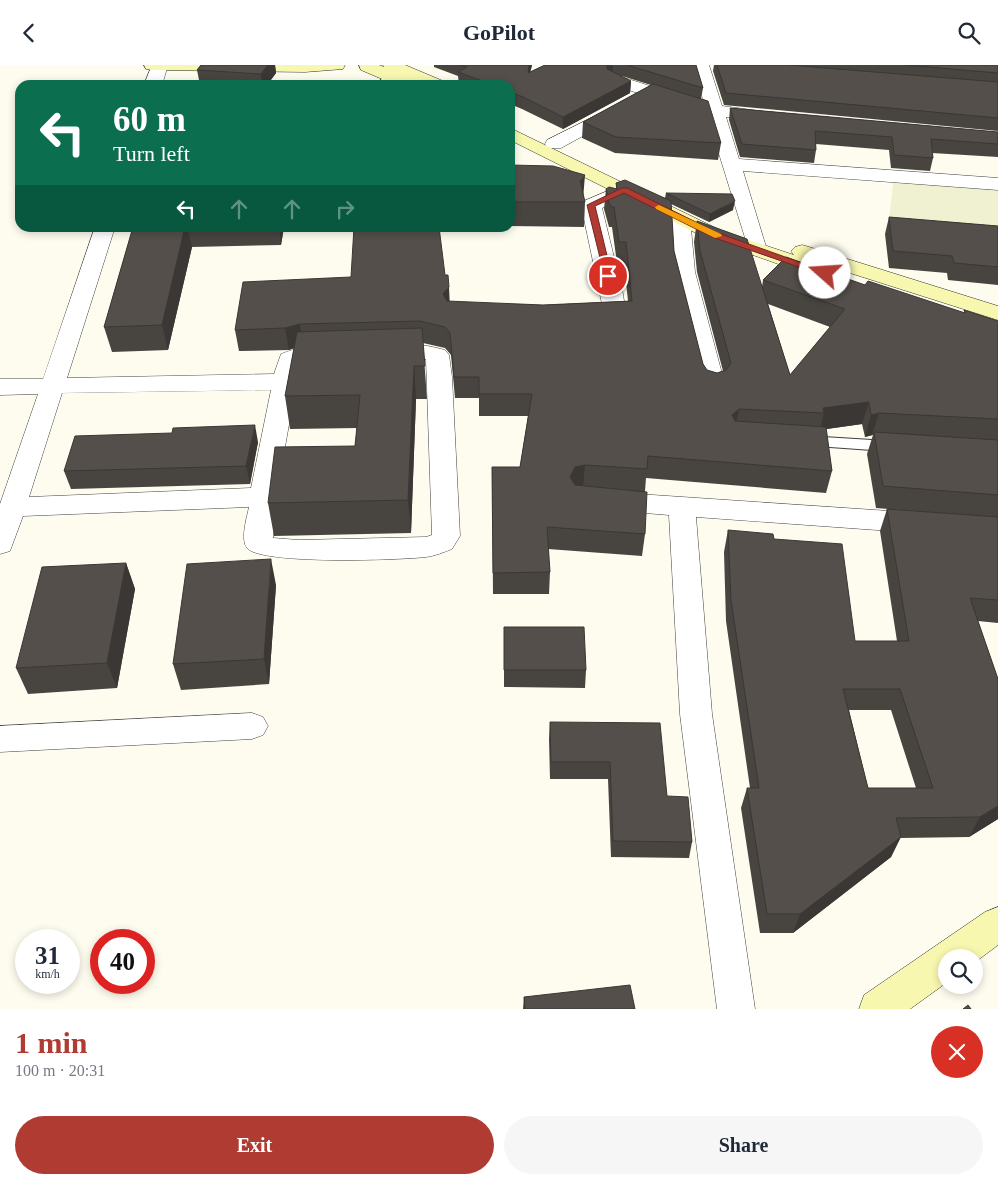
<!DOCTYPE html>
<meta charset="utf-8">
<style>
:root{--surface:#fff;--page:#f6f6f7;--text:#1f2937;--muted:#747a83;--accent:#af3b32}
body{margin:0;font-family:"Times New Roman",serif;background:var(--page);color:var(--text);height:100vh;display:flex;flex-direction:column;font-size:19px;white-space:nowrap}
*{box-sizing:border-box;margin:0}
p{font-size:16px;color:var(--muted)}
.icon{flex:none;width:28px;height:28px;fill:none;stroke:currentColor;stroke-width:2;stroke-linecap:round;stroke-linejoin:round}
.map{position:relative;height:944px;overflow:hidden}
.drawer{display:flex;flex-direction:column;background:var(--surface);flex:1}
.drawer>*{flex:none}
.banner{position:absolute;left:15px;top:15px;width:500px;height:152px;border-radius:15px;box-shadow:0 2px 8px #0003;background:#0b6e4f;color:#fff;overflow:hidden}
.fabs{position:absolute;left:938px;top:884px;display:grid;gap:10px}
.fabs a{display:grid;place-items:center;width:45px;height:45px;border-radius:50%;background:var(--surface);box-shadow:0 2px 8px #0003;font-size:25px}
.speed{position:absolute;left:15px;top:864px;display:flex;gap:10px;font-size:25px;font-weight:700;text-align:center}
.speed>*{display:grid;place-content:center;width:65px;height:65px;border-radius:50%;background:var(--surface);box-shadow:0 2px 8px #0003;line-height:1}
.speed small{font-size:12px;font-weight:400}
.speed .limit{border:8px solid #d22;background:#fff;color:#111}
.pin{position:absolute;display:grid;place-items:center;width:42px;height:42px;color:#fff;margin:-21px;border:2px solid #fff;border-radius:50%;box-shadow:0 1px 5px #0007}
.me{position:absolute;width:55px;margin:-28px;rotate:289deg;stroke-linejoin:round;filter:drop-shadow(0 0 4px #0008)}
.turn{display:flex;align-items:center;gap:18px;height:105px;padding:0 15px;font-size:22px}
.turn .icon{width:65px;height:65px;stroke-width:2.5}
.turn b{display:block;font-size:35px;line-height:42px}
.lanes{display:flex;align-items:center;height:48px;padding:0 15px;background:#0003;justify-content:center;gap:25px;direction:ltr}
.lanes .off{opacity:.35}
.round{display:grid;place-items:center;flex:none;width:52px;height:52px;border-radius:26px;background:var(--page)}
.headline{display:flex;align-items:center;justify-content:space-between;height:85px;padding:0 15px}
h1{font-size:30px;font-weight:600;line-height:38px;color:var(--accent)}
.cta{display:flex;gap:10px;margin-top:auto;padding:10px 15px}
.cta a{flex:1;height:58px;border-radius:30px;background:var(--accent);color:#fff;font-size:20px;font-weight:600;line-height:58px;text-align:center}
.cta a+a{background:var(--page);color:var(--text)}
header{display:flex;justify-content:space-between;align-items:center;height:65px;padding:0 15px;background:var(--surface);font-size:22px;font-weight:600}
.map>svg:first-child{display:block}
.farmland{fill:#f0f1d0}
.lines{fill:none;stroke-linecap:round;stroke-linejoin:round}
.lane-casing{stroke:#404040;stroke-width:2}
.street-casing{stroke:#404040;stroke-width:1}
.secondary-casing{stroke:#2f2f2f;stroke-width:1}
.lane{fill:#fff;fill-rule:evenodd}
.street{fill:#fff;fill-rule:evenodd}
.secondary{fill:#f7f7af;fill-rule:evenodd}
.wall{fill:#484440;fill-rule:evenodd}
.shaded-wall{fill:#3b3734}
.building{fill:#544f4a;stroke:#3b3734;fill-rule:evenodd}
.route{fill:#af3b32;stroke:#722620}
.slow{fill:#f59e0b}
</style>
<header><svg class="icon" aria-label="back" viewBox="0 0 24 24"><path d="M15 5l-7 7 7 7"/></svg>GoPilot<svg class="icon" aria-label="search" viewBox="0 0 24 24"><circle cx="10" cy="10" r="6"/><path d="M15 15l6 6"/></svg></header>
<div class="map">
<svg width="998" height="944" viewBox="0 0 998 944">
<rect width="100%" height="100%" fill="#fdfcee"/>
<path class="farmland" d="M894,112L998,121V170L888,163Z"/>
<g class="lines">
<defs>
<path id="lane" d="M389,7L394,10L388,20H378L385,8Z
M807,371L872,375L880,380L872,385L802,380L800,376Z"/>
<path id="street" d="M152,0H168L162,20H144Z
M693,0H709L722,41L767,47L773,48L776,52L773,56L767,57L726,52L739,94L998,113V125L743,106L767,185L764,189L757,191L750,189L707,50L619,22L616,18L619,14L625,13L704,38Z
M617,40L623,41L626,45L623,49L561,83H547L545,79L547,75Z
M624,119L631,121L634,125L631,129L602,143L623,229C623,232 625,238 624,241C621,255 585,258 575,256L572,251L575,246L602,239L581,140L584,136Z
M680,147L687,149L690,153L695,207L725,320L722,325L713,328L704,325L701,320L673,207L670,153L673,149Z
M95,162H115L67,313L274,309L281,289C299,282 317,279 336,284L340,289L336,294L300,298L276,432L273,473L299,475L426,472L432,470L426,294L378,292L374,287L378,282C400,276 423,279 445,285L449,290L452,312L460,471L452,484C444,487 435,491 426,492C400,495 261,500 247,483C240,474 247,452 249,442L23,451L10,486L0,489V439L38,329L0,330V314H43ZM271,325L251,423L29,432L62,328Z
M608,427L919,448L929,451L933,458L929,465L919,468L696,452L712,649L755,944H717L680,649L669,450L608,445L599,443L595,436L599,429Z
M252,648L263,652L268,661L263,670L252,674L0,687V661Z"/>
<path id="secondary" d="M144,0H345L343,4L305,7L152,5L146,4Z
M359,0H379L384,2L383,0H405L443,16L446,20H423L413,16V20H396L361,5Z
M510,63L722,166L794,190L791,186L795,182L802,180L809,182L998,241V255L806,194L828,201L831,206L828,211L820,212L812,211L708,174L510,75Z
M998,842V880L974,898V892H946V918L910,944H859L864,930L985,847Z"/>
</defs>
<use href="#lane" class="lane-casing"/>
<use href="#street" class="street-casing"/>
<use href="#secondary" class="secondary-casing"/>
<use href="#lane" class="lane"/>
<use href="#street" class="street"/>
<use href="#secondary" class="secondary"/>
</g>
<path class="wall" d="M201,0H275L276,8L267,20H200L197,5Z
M434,0H532L530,7L545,0H696L703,23L701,34L721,78L718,95L615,88L582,73L583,57L651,20L622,11L631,16L630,28L563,64L522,44L510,39V20H462L459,19L458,11L434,2Z
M714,0H998V66L724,40L713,6Z
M730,43L998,67V92L932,88L933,93L930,106L891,103L889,85L816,79V85L814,98L740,92L729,55Z
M510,100L583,130L585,137L584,162L510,161Z
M616,118L665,133L666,128L733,145L709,157L671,139L674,186L703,299L707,305L717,308L723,306L697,207L694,177L697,156L762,222L763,215L865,220L964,248V245L998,256V558L978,556L998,614V754L969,772L900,773L891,792L793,868H760L741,743L747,723H750L726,556L724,487L728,465L774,474L855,576H897L880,466L887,444L951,449L876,443L867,389L873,370L865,372L862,359L826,364L832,406L826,428L646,413L645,426V469L642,491L548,484L550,507L549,529H493L492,402H520L528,351H479V333H455L451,290L445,283L423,278L427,334H416L411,468L274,471L268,438L355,381L357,363L290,364L285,331L294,283L289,285L239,286L235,265L445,210L449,237L543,240L628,236L624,198H617L612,162H609L604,144L606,124H616ZM768,239L830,262L790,310ZM849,645H891L916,723H868Z
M889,152L998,161V220L948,215L947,208L889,203L885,169Z
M133,162H284L281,180L192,182L168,285L112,287L104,262Z
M258,377L250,419L71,424L64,406Z
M126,498L135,524L117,623L28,629L16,603Z
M276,520L269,619L181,625L173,599Z
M504,562L586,605L585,623L504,622Z
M550,657L667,731L692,777L689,793L611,792L608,714H550L549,674Z
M524,932L635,944H523Z"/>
<path class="shaded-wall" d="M268,0H275L276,8L267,20H263L261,9Z
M529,0H532L527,21L528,8Z
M607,0H613V8L606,11Z
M631,16L630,28L563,64V52Z
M585,110L583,134L580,116Z
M735,136L733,145L709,157L710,149Z
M185,162H187L192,182L168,285L162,260Z
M279,162H284L281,180Z
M449,222L450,244L443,229Z
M300,259L303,280L289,285L285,263Z
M414,301L416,334L411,468L408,435Z
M869,337L862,359L820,365L824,348L823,343Z
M739,344L735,366L732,350Z
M879,348L872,370L865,372L871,350Z
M255,360L258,377L250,419L246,401Z
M585,400L583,422L574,424L570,412L575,402Z
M271,494L276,520L269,619L264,594Z
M126,498L135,524L117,623L107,598Z
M998,741V754L969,772L980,752Z
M901,772L891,792L793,868L800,849Z"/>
<path class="building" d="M201,0H268L261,9L197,5Z
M460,0H529L528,8L545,0H607V4L631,16L563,52L523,32L510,27V20H493L458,7L467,2Z
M627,0H696L703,23Z
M717,0H788L998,17V53L726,28Z
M906,0H998V8Z
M653,19L708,36L721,78L616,72L583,57Z
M730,43L998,67V79L931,74L933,93L894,90L892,72L815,66L816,85L742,79Z
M510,100L553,101L585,110L580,116L585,137H510Z
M625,115L671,136L674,186L703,299L707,305L717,308L726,305L731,298L700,186L697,156L747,174L790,310L845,244L763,215L786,192L865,220L868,216L965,248L964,245L998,256V354L879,348L871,350L869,337L823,343L824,348L739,344L732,350L735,356L826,362L832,406L648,391L647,404L585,400L575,402L570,412L575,420L647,427L645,469L547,462L550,507L493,508L492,402H520L532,329H479V312H454L450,268L445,262L420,256L300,259L285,263L235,265L243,217L351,212L354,162H439L445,210H448L449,222L443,229L447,236L543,240L632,236L626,177H619L614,142L610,141L606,124L609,122L617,124L616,118Z
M666,128L732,129L735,136L710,149Z
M889,152L998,161V202L954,198L952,191L893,186Z
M133,162H185L162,260L104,262Z
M422,263L425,301H414L408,435L268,438L275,382L355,381L360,330L285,331L297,267Z
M255,360L246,401L64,406L75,371L172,368L173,363Z
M874,367L998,375V430L883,421Z
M887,444L998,452V535L970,533L998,614V741L980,752L896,753L901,772L800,849H767L747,723H759L731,535L728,465L773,469L774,474L842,479L855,576H909ZM843,624H900L933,723H868Z
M271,494L264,594L173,599L187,499Z
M126,498L107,598L16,603L42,502Z
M504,562H584L586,605H504Z
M550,657L660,658L667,731L688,732L692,777L613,776L610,697H551Z
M630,920L635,944H525L524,932Z
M968,940L971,944H963Z"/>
<path class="route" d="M622,123H627L718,168L830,208L822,210L712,172L624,128L595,141L612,211L605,213L587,140Z"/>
<path class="slow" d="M659,140L721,169L722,171L715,173L656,144L655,142Z"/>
</svg>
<div class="fabs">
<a><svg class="icon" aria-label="search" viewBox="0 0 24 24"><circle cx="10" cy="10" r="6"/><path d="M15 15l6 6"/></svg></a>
</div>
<div class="speed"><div>31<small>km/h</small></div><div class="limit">40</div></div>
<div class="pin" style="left:608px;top:211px;background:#d93025"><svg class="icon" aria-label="arrive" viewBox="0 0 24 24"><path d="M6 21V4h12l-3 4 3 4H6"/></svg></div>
<svg class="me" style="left:825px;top:208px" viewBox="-20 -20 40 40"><circle r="19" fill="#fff"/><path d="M0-13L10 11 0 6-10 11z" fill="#af3b32"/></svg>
<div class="banner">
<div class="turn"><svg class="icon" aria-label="left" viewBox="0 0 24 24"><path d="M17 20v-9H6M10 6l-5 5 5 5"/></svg><div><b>60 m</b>Turn left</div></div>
<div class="lanes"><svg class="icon" aria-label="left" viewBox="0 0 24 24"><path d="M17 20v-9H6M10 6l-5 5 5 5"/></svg><svg class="icon off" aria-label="ahead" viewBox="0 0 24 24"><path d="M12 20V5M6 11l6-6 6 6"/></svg><svg class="icon off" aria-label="ahead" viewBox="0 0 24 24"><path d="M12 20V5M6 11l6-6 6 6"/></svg><svg class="icon off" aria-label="right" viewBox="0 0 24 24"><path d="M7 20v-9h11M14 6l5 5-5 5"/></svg></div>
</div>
</div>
<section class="drawer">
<div class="headline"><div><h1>1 min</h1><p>100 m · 20:31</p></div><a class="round" style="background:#d93025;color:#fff"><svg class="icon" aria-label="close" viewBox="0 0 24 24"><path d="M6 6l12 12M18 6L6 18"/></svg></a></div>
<div class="cta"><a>Exit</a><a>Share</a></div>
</section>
